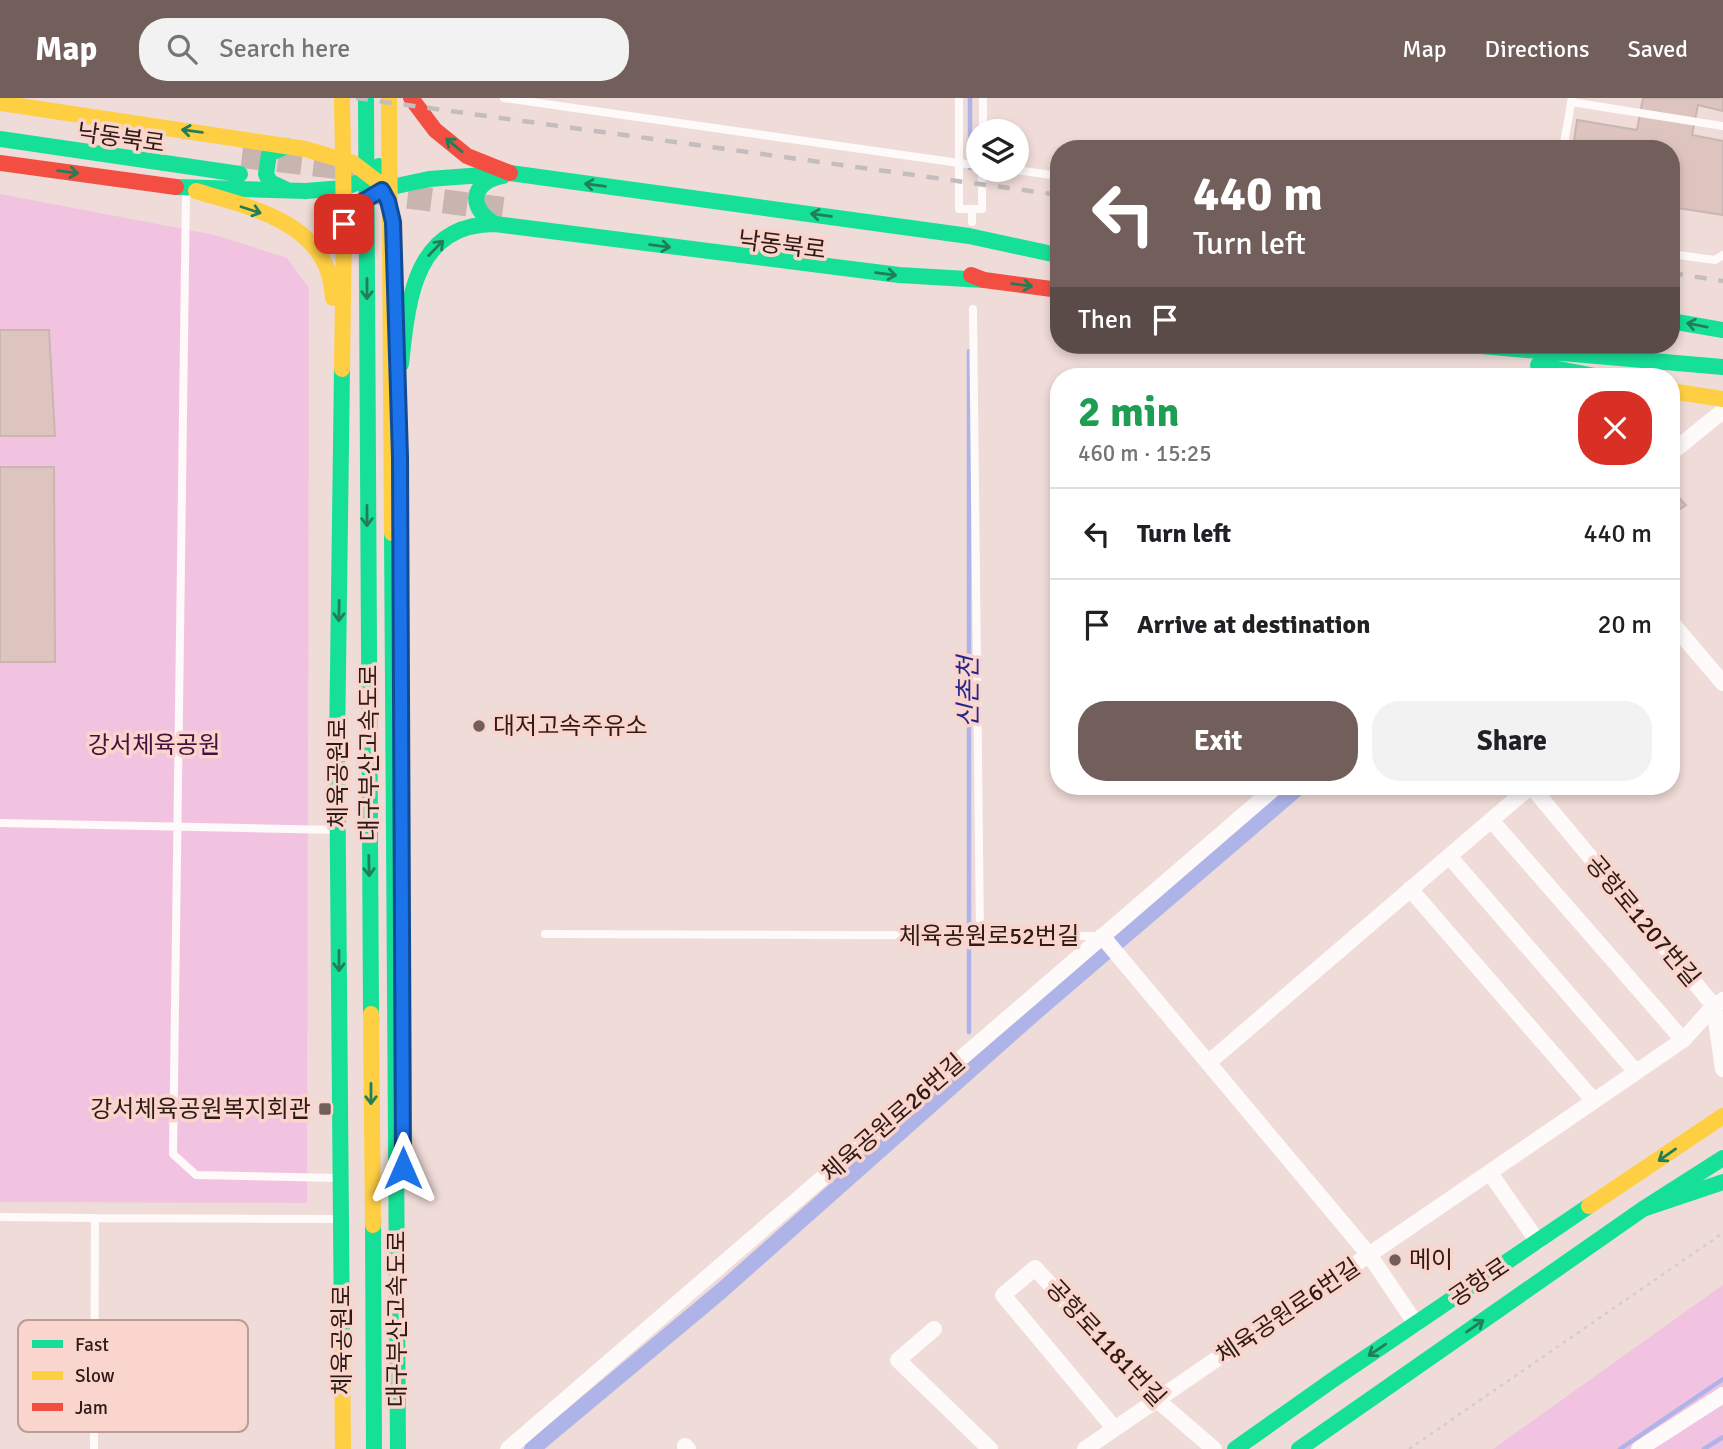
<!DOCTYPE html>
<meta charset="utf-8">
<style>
:root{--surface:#fff;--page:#f2f2f2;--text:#202124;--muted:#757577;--line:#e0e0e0;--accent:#725e5a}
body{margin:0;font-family:Signika,"Noto Sans KR",sans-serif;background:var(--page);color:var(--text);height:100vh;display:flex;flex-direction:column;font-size:26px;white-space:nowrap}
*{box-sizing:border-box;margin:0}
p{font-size:23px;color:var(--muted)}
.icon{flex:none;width:38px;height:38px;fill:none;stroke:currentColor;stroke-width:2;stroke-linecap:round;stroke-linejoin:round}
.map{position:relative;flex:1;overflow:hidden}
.side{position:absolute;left:1050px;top:270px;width:630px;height:427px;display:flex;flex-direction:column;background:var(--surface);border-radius:28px;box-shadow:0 4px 10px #0003}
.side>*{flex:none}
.banner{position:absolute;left:1050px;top:42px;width:630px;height:214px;border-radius:28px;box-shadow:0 4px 10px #0003;background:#725e5a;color:#fff;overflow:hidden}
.fabs{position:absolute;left:966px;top:21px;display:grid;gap:14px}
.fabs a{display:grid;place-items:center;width:63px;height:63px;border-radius:50%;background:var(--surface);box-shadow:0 4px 10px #0003;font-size:35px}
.pin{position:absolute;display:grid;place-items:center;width:60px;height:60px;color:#fff;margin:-30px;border-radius:14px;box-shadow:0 4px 10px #0006}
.me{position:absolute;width:77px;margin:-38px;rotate:0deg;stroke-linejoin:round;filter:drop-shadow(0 0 5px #0008)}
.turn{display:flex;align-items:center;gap:24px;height:147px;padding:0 28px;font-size:32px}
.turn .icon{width:91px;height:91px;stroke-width:2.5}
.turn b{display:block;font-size:49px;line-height:60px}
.then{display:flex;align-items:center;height:66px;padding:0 28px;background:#0003;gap:14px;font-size:26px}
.round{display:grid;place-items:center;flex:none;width:74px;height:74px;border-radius:28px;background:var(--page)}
.headline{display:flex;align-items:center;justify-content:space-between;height:119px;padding:0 28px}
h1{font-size:42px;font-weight:700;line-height:52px;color:#1e9e55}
.action{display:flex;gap:14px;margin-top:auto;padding:14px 28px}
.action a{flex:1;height:80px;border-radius:28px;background:var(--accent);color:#fff;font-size:28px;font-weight:700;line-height:80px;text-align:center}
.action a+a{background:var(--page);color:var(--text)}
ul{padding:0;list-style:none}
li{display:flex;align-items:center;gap:21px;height:91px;padding:0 28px;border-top:2px solid var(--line)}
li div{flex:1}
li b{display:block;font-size:26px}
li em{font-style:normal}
header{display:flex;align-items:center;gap:42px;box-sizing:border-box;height:98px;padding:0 35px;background:var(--accent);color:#fff}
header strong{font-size:33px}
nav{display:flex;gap:38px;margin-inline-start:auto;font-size:24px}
.search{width:490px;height:63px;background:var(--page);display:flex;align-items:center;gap:18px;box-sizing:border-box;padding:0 24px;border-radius:28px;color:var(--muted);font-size:26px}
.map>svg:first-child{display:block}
.green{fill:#f2c3e0}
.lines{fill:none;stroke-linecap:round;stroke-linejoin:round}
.stream{stroke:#aeb4e8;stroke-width:4.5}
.canal{stroke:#aeb4e8;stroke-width:16}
.building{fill:#dec4be;stroke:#c9b6b2;stroke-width:2}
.primary-tunnel{stroke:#c9b5b0;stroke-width:24;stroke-dasharray:24 12;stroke-linecap:butt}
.path{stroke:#d3cdcc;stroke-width:2.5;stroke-dasharray:3.5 5;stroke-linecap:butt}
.lane{stroke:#fdfaf9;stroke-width:8}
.street{stroke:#fdfaf9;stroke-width:16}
.fast{stroke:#16e098;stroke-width:16}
.slow{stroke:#ffcf43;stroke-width:16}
.jam{stroke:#f24e42;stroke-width:16}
.rail{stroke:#c3bdbd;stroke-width:4.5;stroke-dasharray:12 12;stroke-linecap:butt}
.oneway{stroke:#227e57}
.route-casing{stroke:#114b97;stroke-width:18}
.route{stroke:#1a73e8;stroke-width:12}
.poi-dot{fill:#725e5a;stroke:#f9d5cd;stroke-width:2.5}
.labels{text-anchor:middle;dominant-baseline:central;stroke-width:7;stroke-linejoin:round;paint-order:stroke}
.street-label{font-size:24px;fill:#2f1b16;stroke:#f9d5cd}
.poi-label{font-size:24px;fill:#2f1b16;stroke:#f9d5cd;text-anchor:start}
.park-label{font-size:24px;fill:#461040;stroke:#f9d5cd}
.water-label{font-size:26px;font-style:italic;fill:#252691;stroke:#f9d5cd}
.key{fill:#f9d5cd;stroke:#bc9d96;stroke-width:2}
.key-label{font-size:19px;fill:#2f1b16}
</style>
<header>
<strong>Map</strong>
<div class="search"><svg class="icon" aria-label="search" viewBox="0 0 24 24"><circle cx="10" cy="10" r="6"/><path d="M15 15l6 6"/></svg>Search here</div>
<nav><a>Map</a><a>Directions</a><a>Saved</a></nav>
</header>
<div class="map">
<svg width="1723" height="1351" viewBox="0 0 1723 1351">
<rect width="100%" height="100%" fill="#efdbd7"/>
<path class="green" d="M0,96L215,137L287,160L309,190L307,1105L0,1104Z
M1723,1187V1351H1493Z"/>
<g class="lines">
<path class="stream" d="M970,70V0
M969,253V934
M970,962V973
M1620,1351L1723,1281
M1704,1351L1723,1339"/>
<path class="canal" d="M532,1351L720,1194L1037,913L1300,688"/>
</g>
<path class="building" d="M1643,0H1723V13L1698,7L1692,37L1723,43V117L1671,109V51H1573L1577,22L1637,32Z
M0,232H49L55,338H0Z
M0,369H54L55,564H0Z
M1671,391L1686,407L1671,417Z"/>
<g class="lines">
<path class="primary-tunnel" d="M242,58L355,71
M372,94L503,111"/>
<path class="path" d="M1409,1351L1723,1135"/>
<path class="lane" d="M504,0L959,65V0
M1571,4L1723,28
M983,33V0
M1563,51L1572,0
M978,67L959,65V111H982V72
M1016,72L1059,78
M186,94L173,1056L196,1077L338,1080
M972,124V111
M1671,156L1715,162L1723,157
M973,211L980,838
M0,725L335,732
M545,836L1099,838
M0,1119L95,1120
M94,1351L95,1120L341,1121"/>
<path class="street" d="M1671,355L1723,313
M1671,524L1723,585
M1531,688L1714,908L1723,971
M1491,722L1683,942
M1449,758L1636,974
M1410,791L1594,1003
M1102,838L1370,1158L1416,1226
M1208,965L1531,688
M1490,1075L1538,1144
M934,1231L898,1262L990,1351
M1114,1330L1003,1197L1035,1170L1156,1301L1214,1351
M685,1348L688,1351
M508,1351L1277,688
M1085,1351L1683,942L1714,908L1723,902
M1639,1351L1723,1297"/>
<path class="fast" d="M366,0L371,916
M0,41L240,76
M287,48L269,56L266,76L270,84L287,92
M503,78C471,84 467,109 495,126L899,177L984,182
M176,89L306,93L343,90L364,82L379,68
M344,126L356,107L370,97L387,90L429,81L510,75L969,138L1057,157
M1671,223L1723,232
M1470,247L1723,269
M401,266C408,202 414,126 495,126
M1538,267L1595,278
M342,271L337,648L342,1244
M392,435L398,1351
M1643,1111L1723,1084
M373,1127L374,1351
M1235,1351L1334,1281L1589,1108
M1299,1351L1643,1111L1723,1060"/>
<path class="slow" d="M342,0L344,126L342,271
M389,0L392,435
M0,5L305,51L353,65L378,84
M196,93C244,108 309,120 328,173C331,181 332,191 333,200
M1671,293L1723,301
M371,916L373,1127
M1589,1108L1723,1018
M342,1244L343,1351"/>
<path class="jam" d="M411,0L435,32L467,58L510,75
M0,65L176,89
M971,177L984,182L1059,192"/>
<path class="rail" d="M356,0L1059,97
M1671,175L1723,183"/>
</g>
<defs><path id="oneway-shaft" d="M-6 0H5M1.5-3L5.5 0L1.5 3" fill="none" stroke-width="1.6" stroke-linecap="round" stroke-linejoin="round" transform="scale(1.75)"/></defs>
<g class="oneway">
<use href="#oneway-shaft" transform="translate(192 33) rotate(-172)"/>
<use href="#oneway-shaft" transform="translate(454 47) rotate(-140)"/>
<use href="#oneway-shaft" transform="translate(68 74) rotate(8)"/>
<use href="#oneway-shaft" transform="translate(595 87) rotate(-172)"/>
<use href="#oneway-shaft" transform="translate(251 112) rotate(18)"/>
<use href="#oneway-shaft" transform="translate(821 117) rotate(-172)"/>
<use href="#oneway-shaft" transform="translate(660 148) rotate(7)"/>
<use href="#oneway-shaft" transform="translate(436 150) rotate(-46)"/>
<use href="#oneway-shaft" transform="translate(886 176) rotate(7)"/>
<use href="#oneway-shaft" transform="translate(1022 187) rotate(8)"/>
<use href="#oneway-shaft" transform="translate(367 191) rotate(90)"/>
<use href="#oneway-shaft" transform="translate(1697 227) rotate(-169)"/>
<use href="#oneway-shaft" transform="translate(367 418) rotate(90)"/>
<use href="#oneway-shaft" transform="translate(339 513) rotate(91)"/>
<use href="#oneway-shaft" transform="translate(369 768) rotate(89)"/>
<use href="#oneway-shaft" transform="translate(339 863) rotate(90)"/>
<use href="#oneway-shaft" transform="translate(371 996) rotate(90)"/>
<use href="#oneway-shaft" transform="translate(1667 1057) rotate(145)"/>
<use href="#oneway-shaft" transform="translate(1475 1228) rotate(-35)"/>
<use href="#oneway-shaft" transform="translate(1377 1252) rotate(146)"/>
</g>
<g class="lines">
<defs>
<path id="route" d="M344,126L355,108L382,92L388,103L393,124L400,359L403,1070"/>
</defs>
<use href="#route" class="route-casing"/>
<use href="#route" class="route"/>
</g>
<g class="poi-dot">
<circle cx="479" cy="628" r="7"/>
<rect x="318" y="1004" width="14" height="14" rx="3.5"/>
<circle cx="1395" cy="1162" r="7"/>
</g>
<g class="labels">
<g class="street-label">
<text transform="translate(121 40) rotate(8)">낙동북로</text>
<text transform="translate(782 147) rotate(7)">낙동북로</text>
<text transform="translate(369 655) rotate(-90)">대구부산고속도로</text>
<text transform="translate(338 675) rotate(-90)">체육공원로</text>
<text transform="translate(1643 823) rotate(50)">공항로1207번길</text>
<text x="989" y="838">체육공원로52번길</text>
<text transform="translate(893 1020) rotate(-41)">체육공원로26번길</text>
<text transform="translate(1479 1184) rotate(-34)">공항로</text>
<text transform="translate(1288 1213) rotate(-34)">체육공원로6번길</text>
<text transform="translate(397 1221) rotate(-90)">대구부산고속도로</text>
<text transform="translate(342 1242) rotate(-90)">체육공원로</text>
<text transform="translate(1106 1245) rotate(47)">공항로1181번길</text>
</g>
<g class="poi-label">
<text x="493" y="628">대저고속주유소</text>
<text x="311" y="1011" text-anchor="end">강서체육공원복지회관</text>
<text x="1409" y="1162">메이</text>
</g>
<g class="park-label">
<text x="154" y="647">강서체육공원</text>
</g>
<g class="water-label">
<text transform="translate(969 594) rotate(-90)">신촌천</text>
</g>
</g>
<rect x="18" y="1222" width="230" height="112" rx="10" class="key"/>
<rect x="32" y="1242" width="31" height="8" fill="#16e098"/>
<rect x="32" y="1273" width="31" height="9" fill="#ffcf43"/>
<rect x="32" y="1305" width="31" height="8" fill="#f24e42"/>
<g class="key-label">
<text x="75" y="1253">Fast</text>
<text x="75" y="1284">Slow</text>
<text x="75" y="1316">Jam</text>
</g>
</svg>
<div class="fabs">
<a><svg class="icon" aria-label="layers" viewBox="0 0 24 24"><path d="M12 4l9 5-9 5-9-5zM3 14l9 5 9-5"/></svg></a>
</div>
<div class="pin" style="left:344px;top:126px;background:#d93025"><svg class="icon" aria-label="arrive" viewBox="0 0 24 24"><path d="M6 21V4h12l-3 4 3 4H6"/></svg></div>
<svg class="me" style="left:403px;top:1070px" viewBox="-20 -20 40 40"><path d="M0-17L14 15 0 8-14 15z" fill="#1a73e8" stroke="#fff" stroke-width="4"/></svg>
<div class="banner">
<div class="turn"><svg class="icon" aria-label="left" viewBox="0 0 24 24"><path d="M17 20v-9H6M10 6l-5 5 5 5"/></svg><div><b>440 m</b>Turn left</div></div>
<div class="then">Then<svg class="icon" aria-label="arrive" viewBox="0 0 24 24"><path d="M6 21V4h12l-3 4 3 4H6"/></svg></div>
</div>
<section class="side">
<div class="headline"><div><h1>2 min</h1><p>460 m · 15:25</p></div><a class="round" style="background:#d93025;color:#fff"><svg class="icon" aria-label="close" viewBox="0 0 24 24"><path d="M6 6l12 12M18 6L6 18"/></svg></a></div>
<ul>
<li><svg class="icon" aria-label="left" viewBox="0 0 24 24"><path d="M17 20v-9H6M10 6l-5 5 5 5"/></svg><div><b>Turn left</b></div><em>440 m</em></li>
<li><svg class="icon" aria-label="arrive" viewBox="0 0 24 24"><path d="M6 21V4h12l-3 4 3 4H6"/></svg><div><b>Arrive at destination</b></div><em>20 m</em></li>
</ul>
<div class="action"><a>Exit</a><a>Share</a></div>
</section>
</div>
